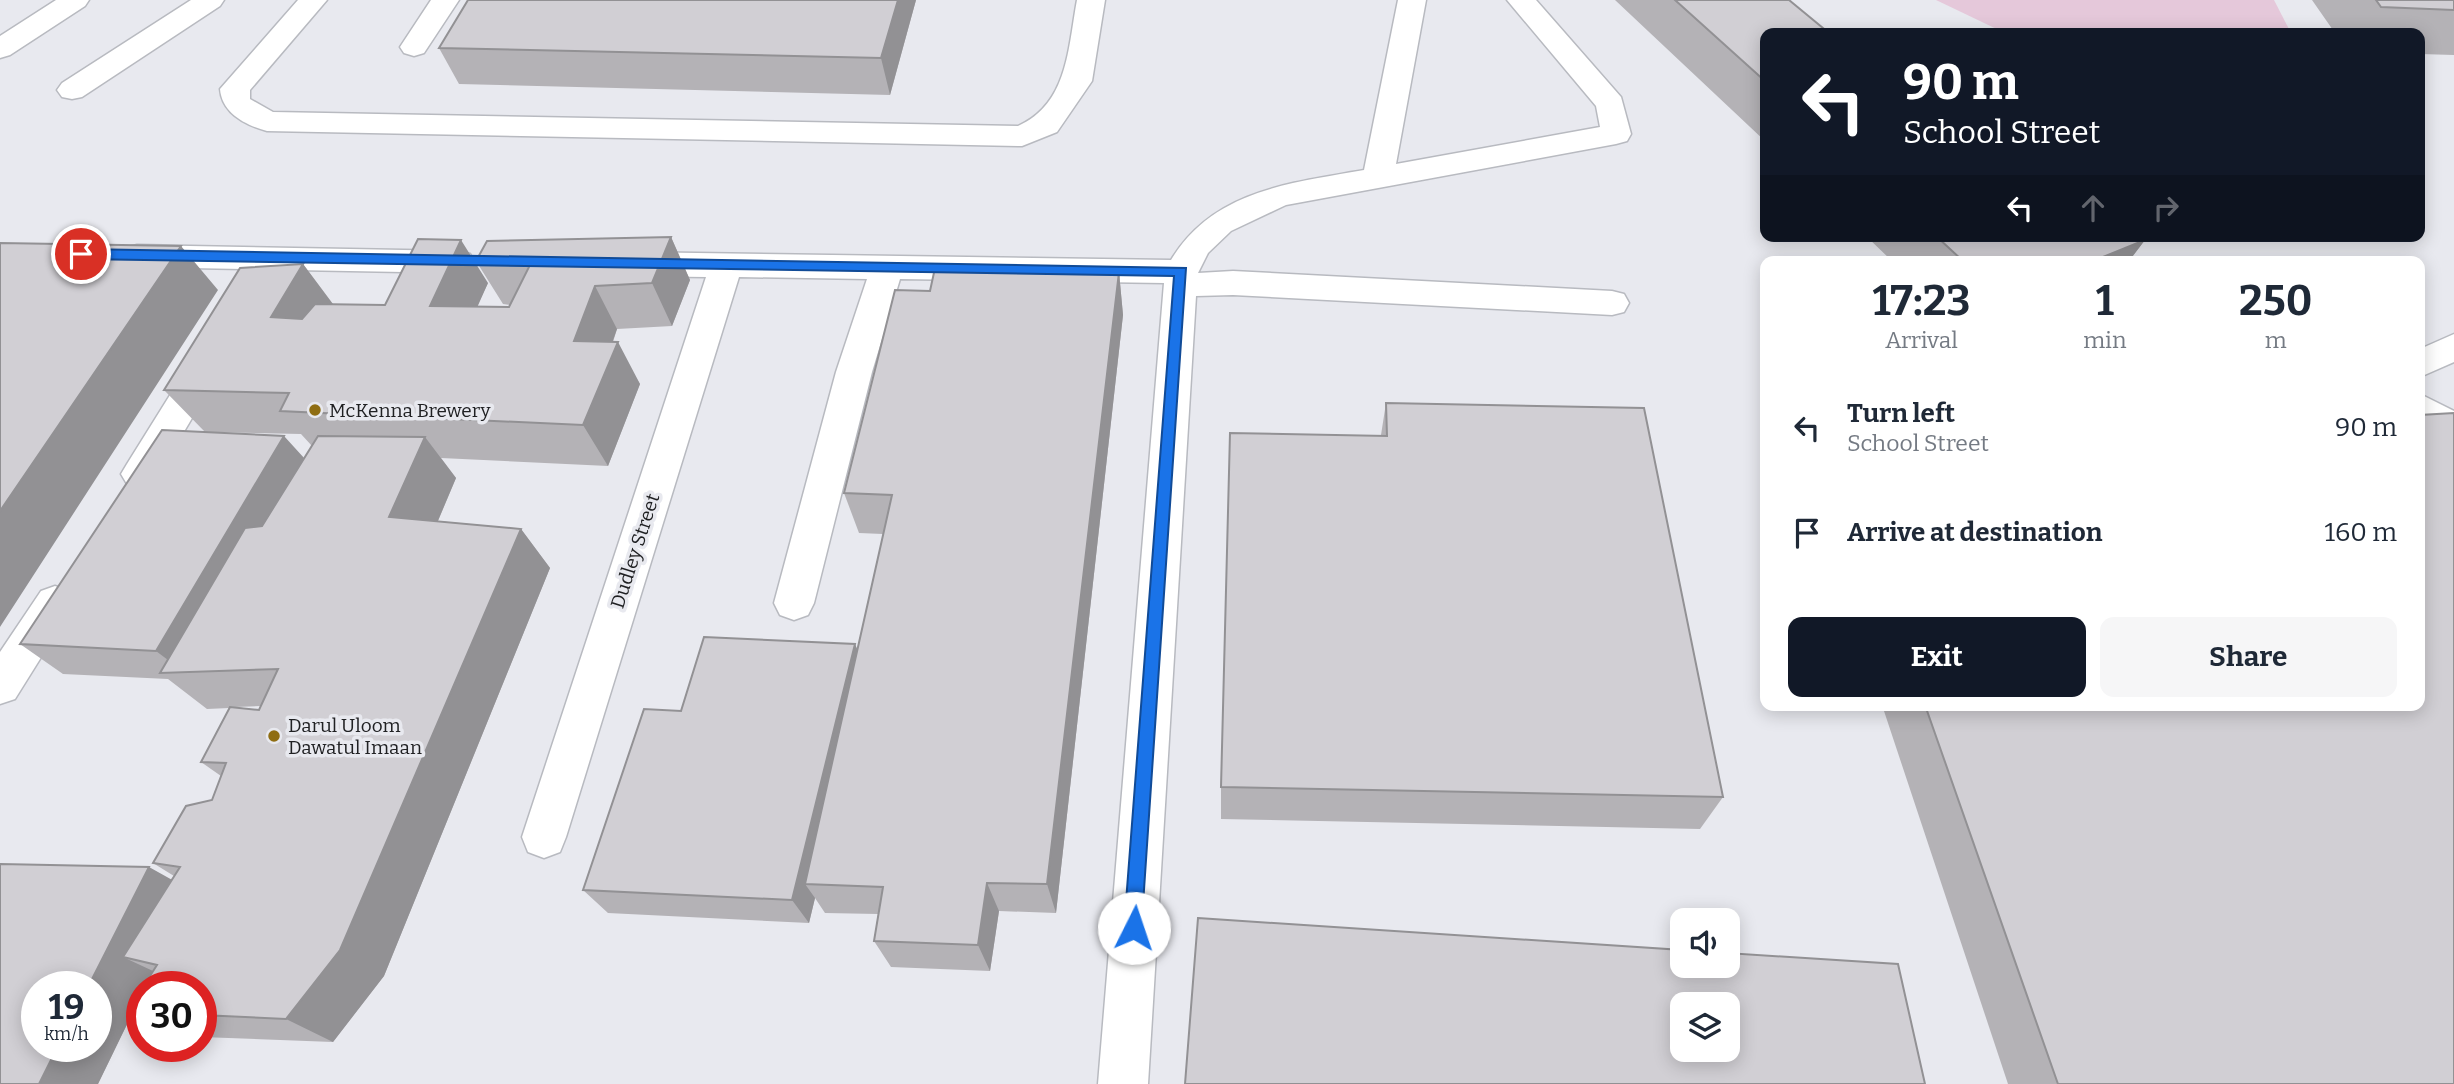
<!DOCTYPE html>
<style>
:root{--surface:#fff;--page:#f6f6f7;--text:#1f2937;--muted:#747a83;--accent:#111827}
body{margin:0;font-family:Bitter,serif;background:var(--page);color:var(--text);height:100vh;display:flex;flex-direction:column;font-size:26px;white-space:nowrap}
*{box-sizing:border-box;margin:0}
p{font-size:23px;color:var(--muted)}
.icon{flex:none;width:38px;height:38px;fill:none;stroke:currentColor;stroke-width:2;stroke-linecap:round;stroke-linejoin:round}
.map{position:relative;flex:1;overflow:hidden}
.sheet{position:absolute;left:1760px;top:256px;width:665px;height:455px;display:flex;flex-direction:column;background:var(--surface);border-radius:14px;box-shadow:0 4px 18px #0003}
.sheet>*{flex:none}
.guide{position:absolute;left:1760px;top:28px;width:665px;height:214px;border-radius:14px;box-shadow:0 4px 18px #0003;background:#111827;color:#fff;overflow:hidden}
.tools{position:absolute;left:1670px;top:908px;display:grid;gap:14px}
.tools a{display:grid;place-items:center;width:70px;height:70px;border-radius:14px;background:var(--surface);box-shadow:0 4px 18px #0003;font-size:35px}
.speed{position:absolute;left:21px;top:971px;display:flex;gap:14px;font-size:35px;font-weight:700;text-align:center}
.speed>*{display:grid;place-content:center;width:91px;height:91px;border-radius:50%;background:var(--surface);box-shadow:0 4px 18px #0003;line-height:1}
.speed small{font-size:18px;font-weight:400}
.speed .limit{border:10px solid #d22;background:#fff;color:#111}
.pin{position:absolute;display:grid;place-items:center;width:60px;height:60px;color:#fff;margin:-30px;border:4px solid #fff;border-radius:50%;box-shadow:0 2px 7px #0007}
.me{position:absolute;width:77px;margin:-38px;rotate:4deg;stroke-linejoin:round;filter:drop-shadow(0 0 5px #0008)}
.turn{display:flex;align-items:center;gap:24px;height:147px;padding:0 28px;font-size:32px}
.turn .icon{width:91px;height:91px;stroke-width:2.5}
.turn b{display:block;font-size:49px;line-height:60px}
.lanes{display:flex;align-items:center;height:66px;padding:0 28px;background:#0003;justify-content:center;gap:35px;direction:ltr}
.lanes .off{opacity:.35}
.eta{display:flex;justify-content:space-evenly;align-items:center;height:119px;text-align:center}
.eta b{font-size:42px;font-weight:700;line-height:49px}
.action{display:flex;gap:14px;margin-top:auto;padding:14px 28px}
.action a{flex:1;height:80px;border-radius:14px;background:var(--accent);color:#fff;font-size:28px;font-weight:700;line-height:80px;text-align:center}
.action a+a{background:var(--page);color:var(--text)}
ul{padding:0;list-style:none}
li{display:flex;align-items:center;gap:21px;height:105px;padding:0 28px}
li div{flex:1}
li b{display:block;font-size:26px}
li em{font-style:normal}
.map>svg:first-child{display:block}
.green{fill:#e5c8da}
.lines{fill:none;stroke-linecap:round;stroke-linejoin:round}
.minor-casing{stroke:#b8bac0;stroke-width:3}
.minor{fill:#fff;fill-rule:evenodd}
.wall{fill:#b4b2b6;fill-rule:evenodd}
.shaded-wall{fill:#929194}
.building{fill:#d1cfd4;stroke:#929194;stroke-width:2;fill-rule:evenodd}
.route{fill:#1a73e8;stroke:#114b97;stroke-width:2}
.poi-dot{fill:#8f6d12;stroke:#e8e9ef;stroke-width:2.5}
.labels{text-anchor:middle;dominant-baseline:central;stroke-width:7;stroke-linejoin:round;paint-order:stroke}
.poi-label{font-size:19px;fill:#202123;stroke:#e8e9ef;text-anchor:start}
.street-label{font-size:19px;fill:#202123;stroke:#e8e9ef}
</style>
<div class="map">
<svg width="2454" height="1084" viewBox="0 0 2454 1084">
<rect width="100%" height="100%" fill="#e8e9ef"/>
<path class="green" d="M1936,0H2274L2291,33H2005Z"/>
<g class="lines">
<defs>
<path id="minor" d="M56,0H89L85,6L10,55L0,58V36Z
M191,0H224L220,6L82,97L72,99L62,97L57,90L62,83Z
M298,0H327L250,90V99L273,112L1018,126C1068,104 1068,48 1077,0H1105L1092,81L1057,132L1022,146L267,131C245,125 222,113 220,89Z
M431,0H459L424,53L414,56L404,53L400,47Z
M1398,0H1426L1396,164L1600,127L1596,106L1507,0H1536L1621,97L1631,134L1627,141L1616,144L1286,205L1231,231L1208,253L1198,273L1233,271L1612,291L1624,294L1629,303L1624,312L1612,315L1233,295L1196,296L1148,1084H1098L1164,283L900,279L872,372L814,603L808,615L794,620L780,615L774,603L836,372L867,279L739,277L566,837L560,852L544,858L528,852L522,837L706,277L630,276L618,272L614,264L618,256L630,252L1171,260C1213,190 1291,183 1364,170Z
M137,245L458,251L470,254L474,262L470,270L458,273L137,267L125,264L121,256L125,248Z
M2454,334V362L2420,377V349Z
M207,351L219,355L224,364L153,484L140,489L127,484L121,474L127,464L195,355Z
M2420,394L2454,411V443L2420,426Z
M55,586L69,591L75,603L15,699L0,704V652L41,591Z"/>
</defs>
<use href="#minor" class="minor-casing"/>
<use href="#minor" class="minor"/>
</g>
<path class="wall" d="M916,0L890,95L459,84L439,48Z
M1615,0H1789L1766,33V142Z
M2312,0H2454V55L2420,54V33H2335Z
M1866,236H2140L2145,240L2129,261H1892Z
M671,237L690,280L672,326L617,329L613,342L640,384L608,466L441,458L456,478L438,521L521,529L550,568L384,976L333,1042L201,1037V987H142V1019L132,1014L98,1084H0L174,876L153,863L212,800L221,776L201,762L229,708L207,709L168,679L63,674L20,644L304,458L312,446L301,434L205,432L164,390L303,264L333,304L385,305L488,283L477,306L509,307L510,305L503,304L476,261ZM260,706L259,710L235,707Z
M1119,272L1123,315L1056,913L999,911L990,971L891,967L874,941L878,914L825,913L815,898L809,923L608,913L583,890L857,650L883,534L859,533L844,493L930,291Z
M1386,403L1723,797L1700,829L1221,819V787L1381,435Z
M1882,705H2420L2454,1084H2008Z"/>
<path class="shaded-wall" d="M898,0H916L890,95L881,58Z
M671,237L690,280L672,326L652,283Z
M461,240L488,283L459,348L430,306Z
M2145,240L2129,261H2093Z
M181,246L218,290L0,627V511Z
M303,264L335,307L306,360L271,317Z
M1119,272L1123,315L1056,913L1047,884Z
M595,286L617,329L598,383L574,341Z
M618,342L640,384L608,466L583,425Z
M284,436L315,470L184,672L156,651Z
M425,437L456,478L423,556L389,517Z
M521,529L550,568L384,976L333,1042L286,1019Z
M855,644L868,674L805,884L815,898L809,923L792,900Z
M149,867L192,891L123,957L153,971L145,987H142V995L127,1012L132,1014L98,1084H39L58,1046H96V987H88Z
M987,883L999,911L990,971L978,945Z"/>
<path class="building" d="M468,0H898L881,58L439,48Z
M1675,0H1789L1829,33H1766V82Z
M2376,0H2454V10L2381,7Z
M1936,236H2140L2145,240L2093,261H1963Z
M671,237L652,283L595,286L574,341L618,342L583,425L280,411L289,393L164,390L240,268L303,264L271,317L302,319L315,304L385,305L418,239L461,240L430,306L509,307L530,265L476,261L487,241Z
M0,243L181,246L0,511Z
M935,268L1119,272L1047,884L987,883L978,945L874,941L883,887L805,884L892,495L844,493L895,290L930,291Z
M1386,403L1644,408L1723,797L1221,787L1230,433L1387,436Z
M2454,413V1084H2058L1925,705H2420V415Z
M162,430L284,436L156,651L20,644Z
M318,436L425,437L389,517L521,529L340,950L286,1019L201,1015V987H143L157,965L123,957L180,867L153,863L186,806L212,800L226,763L201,762L230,707L259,710L278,669L160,673L245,528L262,526Z
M704,637L855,644L792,900L583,890L644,709L681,711Z
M0,864L149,867L88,987H37V1046H58L39,1084H0Z
M1198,918L1682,950V966H1727V953L1898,964L1925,1084H1185ZM1682,1004H1727V1050H1682Z
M142,989V1013L127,1012Z"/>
<path class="route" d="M81,249L1186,268L1141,934L1134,937L1127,934L1124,928L1174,276L81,259L74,254Z"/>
<g class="poi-dot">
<circle cx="315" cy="410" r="7"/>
<circle cx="274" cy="736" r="7"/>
</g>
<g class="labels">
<g class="poi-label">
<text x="329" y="410">McKenna Brewery</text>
<text x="288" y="725">Darul Uloom<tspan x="288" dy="22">Dawatul Imaan</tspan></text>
</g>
<g class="street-label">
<text transform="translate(635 551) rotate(-72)">Dudley Street</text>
</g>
</g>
</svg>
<div class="tools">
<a><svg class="icon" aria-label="sound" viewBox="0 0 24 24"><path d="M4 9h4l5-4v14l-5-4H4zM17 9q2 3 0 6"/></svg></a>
<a><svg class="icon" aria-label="layers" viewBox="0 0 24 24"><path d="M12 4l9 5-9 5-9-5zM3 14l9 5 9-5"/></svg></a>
</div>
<div class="speed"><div>19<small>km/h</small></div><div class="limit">30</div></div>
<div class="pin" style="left:81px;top:254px;background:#d93025"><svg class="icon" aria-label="arrive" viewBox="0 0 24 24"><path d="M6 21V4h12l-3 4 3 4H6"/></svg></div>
<svg class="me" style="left:1134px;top:928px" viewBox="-20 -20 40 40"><circle r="19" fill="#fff"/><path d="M0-13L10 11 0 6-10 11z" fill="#1a73e8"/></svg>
<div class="guide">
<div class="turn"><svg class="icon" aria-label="left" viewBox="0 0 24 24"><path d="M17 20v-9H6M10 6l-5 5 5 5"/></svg><div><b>90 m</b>School Street</div></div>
<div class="lanes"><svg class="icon" aria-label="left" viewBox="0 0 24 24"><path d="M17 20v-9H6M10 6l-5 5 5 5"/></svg><svg class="icon off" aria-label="ahead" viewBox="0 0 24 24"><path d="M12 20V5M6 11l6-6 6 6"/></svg><svg class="icon off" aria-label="right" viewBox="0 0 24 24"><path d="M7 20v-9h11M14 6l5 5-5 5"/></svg></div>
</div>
<section class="sheet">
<div class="eta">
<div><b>17:23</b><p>Arrival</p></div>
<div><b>1</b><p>min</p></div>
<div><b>250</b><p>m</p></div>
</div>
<ul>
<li><svg class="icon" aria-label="left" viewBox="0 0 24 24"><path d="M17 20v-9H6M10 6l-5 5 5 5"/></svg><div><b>Turn left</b><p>School Street</p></div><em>90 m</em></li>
<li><svg class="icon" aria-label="arrive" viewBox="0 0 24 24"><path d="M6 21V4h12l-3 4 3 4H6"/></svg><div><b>Arrive at destination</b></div><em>160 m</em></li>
</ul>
<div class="action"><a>Exit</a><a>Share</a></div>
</section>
</div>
